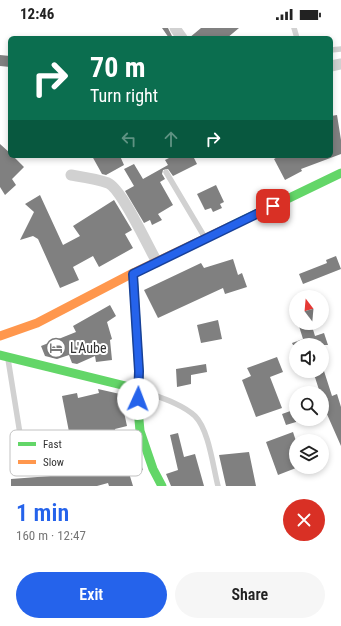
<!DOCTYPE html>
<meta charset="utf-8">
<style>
:root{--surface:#fff;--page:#f6f6f6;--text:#222;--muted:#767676;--accent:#2563eb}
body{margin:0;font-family:"Roboto Condensed",sans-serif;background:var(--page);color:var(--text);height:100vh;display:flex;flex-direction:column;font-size:15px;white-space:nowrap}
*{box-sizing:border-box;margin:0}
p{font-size:13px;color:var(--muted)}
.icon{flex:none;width:22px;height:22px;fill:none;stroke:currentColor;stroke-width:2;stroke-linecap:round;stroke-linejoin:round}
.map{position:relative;height:458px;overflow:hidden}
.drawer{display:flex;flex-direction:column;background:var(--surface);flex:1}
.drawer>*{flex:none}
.banner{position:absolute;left:8px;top:8px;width:325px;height:122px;border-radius:6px;box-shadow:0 2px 6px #0003;background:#0b6e4f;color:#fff;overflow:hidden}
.needle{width:26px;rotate:344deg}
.fabs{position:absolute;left:289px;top:262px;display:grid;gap:8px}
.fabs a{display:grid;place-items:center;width:40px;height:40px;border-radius:50%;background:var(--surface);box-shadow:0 2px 6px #0003;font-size:20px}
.pin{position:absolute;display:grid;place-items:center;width:34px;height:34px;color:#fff;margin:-17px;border-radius:8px;box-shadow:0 2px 6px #0006}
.me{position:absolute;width:44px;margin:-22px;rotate:2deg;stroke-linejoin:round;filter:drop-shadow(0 0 3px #0008)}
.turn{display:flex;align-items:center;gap:14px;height:84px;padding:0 16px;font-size:18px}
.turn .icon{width:52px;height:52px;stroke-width:2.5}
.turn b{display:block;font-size:28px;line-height:34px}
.lanes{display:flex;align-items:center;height:38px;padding:0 16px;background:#0003;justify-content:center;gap:20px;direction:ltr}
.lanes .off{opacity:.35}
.round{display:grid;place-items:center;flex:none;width:42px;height:42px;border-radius:21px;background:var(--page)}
.headline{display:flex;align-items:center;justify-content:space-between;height:68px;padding:0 16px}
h1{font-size:24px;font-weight:600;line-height:30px;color:var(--accent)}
.action{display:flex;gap:8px;margin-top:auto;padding:8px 16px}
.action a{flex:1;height:46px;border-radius:24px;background:var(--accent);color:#fff;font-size:16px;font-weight:600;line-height:46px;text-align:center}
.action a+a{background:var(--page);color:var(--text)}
.status{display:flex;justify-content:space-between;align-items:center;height:28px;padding:0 20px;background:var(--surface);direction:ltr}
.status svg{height:11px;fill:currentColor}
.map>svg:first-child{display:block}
.building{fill:#808080}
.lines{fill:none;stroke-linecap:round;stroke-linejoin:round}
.lane{stroke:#d1d1d1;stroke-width:5.5}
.street{stroke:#d1d1d1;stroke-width:11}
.fast{stroke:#63d668;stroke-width:9}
.slow{stroke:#ff974d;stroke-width:9}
.route-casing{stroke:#184099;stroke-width:10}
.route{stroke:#2563eb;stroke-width:7}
.labels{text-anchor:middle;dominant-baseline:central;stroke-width:4;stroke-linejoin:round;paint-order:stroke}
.poi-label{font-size:14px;fill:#323232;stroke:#fff;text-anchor:start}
.key{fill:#fff;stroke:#c2c2c2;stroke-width:1}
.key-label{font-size:11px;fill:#323232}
</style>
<div class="status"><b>12:46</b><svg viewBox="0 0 49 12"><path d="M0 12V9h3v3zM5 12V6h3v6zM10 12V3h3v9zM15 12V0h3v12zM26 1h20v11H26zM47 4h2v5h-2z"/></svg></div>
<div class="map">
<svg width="341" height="458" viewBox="0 0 341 458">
<rect width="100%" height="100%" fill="#fff"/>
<path class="building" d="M162,0H168L173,10H169Z
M201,0H239L227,10H189Z
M0,27L10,28V39L0,38Z
M337,87L341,112V126L301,141L302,143L285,152L274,131L279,128H331V88Z
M0,116L10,125V128H13L24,139L12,151L16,157L5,167L0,159Z
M92,128H120L124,137L106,147L102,146Z
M173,128H193L197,136L173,148L168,141L163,142L162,146L165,151L160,154L173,177L158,186L162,192L152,197L150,192L144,195L125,163L134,158L124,141L134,136L143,151L168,137L165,132Z
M216,157L224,174L220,176L222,180L213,184L211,180L205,182L197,166Z
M40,167L63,217L80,208L73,198L114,172L132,202L125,206L133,220L99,239L93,228L73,239L79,252L60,260L38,211L33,208L20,212L34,184L25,176Z
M336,228L341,241L303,256L299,246L327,235L326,232Z
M233,231L238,247L242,245L247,259L225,266L223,260L158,290L144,262L201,235L204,240Z
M110,277L116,288L107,294L112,311L110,312L112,332L96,334L95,328L77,336L72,335L69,327L57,331L45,328L41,318L76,304L73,298Z
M218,292L222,311L201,315L197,297Z
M298,295H311L315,308L324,305L328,317H293L292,315L303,311Z
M277,329L283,344L270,349L282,380L256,389L242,352L251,348L247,340Z
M206,336L207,344L191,347V356L177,359L176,341Z
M313,343H324L332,368L337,366L341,379V418L326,384L322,365H320Z
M98,361L120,366L127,398L115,401L120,424L123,432L138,428L143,442L129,445L133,458H109L108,455L97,458H11V451L77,446L76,444L99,439L93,410L71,414L62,368L77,365L78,370L99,365Z
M296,381V394L286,397L282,386Z
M293,404L296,413V440L278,447L266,414Z
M178,405L184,429L195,426L204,458H171L166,446L178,442L170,407Z
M249,424L256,458H226L219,427Z"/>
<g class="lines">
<path class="lane" d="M294,0L297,10
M331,22L341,21
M166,144L204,208
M8,331L25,437
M140,362C158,369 181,375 195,388C209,402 213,439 218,458"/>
<path class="street" d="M175,0L182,10
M331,38L341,36
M71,147C83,149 97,151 108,155C122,161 148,219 157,234"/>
<path class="fast" d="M229,199L341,145
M133,245L139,343L138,381L140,403L153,441L162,458
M0,327L138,361"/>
<path class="slow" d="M0,308L37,295L133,245L229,199"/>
</g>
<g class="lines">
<defs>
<path id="route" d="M138,371L139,343L133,246L273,178"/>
</defs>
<use href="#route" class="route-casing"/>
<use href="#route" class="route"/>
</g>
<defs>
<symbol id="hotel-ring" viewBox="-11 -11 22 22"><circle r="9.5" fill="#fff" stroke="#7a7a7a" stroke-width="1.5"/><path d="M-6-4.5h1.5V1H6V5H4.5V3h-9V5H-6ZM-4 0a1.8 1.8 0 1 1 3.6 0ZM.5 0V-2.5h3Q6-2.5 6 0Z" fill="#7a7a7a"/></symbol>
</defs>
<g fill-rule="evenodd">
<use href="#hotel-ring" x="45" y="309" width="22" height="22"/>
</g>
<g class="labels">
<g class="poi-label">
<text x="70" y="320">L'Aube</text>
</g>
</g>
<rect x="10" y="402" width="132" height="46" rx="6" class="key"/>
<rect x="18" y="414" width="18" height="4" fill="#63d668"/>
<rect x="18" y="432" width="18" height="4" fill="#ff974d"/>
<g class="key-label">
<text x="43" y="420">Fast</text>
<text x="43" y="438">Slow</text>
</g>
</svg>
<div class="fabs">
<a><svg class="needle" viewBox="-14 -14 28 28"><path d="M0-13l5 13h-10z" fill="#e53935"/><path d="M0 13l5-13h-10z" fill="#767676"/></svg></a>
<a><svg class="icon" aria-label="sound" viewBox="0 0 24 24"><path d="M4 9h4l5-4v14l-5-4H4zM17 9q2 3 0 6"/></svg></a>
<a><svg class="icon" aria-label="search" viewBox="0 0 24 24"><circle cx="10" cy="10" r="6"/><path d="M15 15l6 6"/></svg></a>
<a><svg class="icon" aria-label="layers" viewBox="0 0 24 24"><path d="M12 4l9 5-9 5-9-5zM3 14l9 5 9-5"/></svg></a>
</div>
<div class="pin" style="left:273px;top:178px;background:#d93025"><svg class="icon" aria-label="arrive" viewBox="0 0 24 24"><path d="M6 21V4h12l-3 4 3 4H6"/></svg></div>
<svg class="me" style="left:138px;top:371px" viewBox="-20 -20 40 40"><circle r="19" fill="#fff"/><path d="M0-13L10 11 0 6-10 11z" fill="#2563eb"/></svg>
<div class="banner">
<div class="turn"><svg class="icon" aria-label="right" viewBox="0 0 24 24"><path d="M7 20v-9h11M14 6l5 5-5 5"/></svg><div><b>70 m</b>Turn right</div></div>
<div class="lanes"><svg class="icon off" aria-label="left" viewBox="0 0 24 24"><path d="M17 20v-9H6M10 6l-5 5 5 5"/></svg><svg class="icon off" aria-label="ahead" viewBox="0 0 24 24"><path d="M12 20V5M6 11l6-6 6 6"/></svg><svg class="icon" aria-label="right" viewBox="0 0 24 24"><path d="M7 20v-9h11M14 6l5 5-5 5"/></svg></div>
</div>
</div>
<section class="drawer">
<div class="headline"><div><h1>1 min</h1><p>160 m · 12:47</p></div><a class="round" style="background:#d93025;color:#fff"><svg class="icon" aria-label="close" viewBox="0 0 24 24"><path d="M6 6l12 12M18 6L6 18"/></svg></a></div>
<div class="action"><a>Exit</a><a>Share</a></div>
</section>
